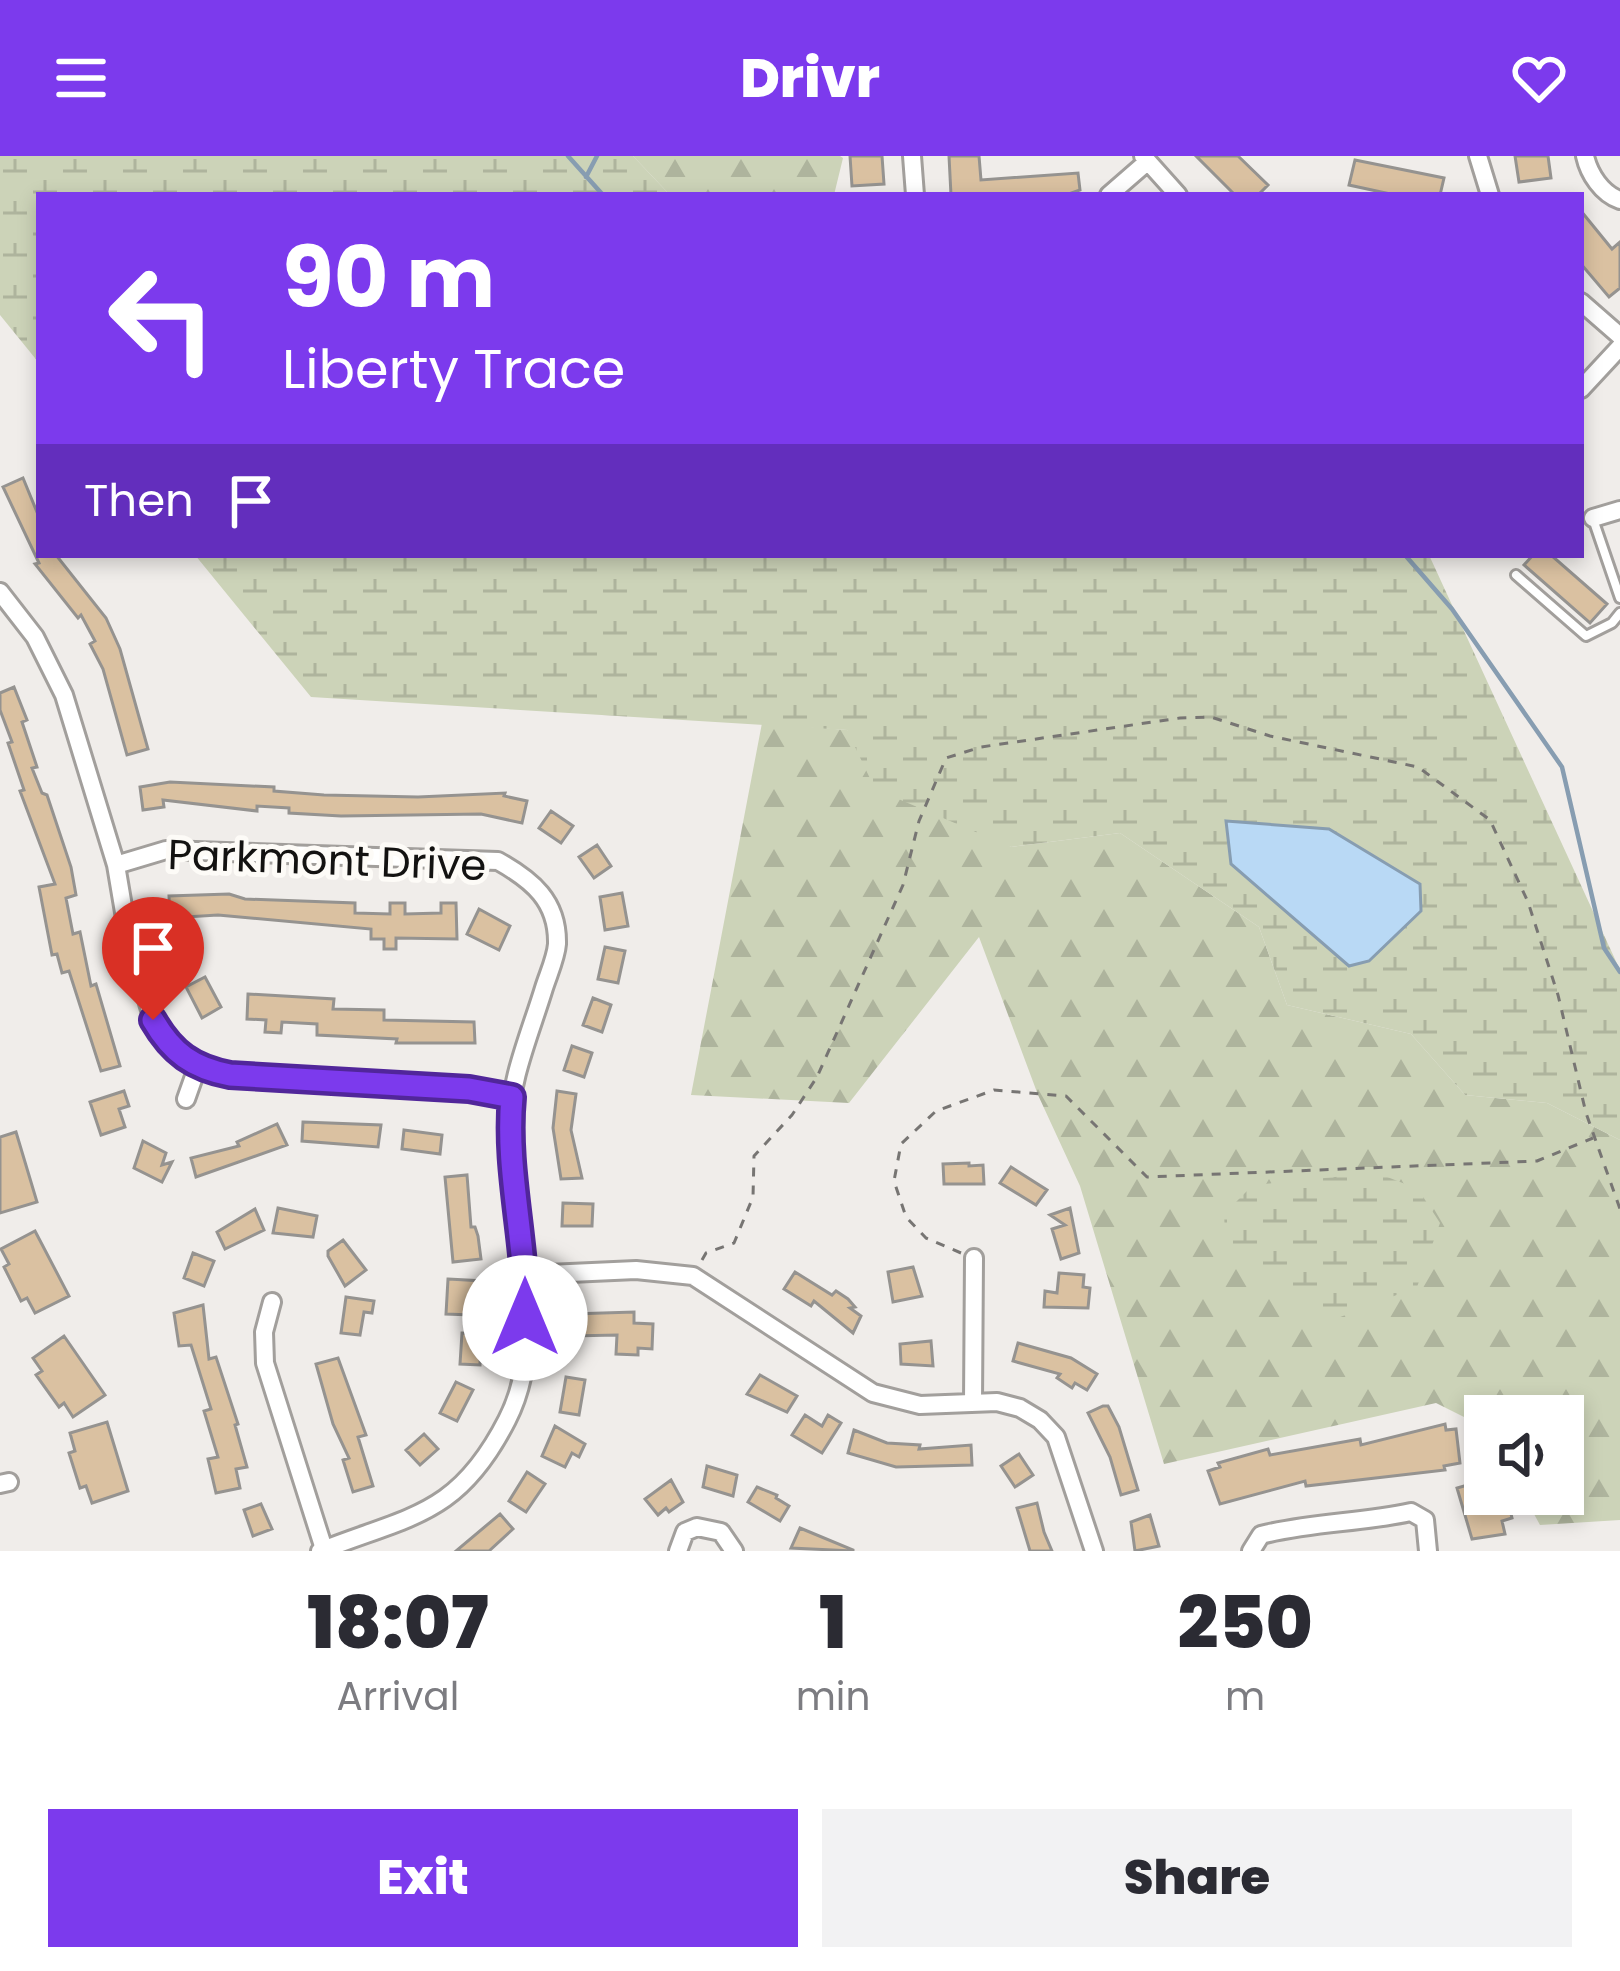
<!DOCTYPE html>
<style>
:root{--surface:#fff;--page:#f2f2f3;--text:#2b2b33;--muted:#7c7c81;--accent:#7c3aed}
body{margin:0;font-family:Poppins,sans-serif;background:var(--page);color:var(--text);height:100vh;display:flex;flex-direction:column;font-size:45px;white-space:nowrap}
*{box-sizing:border-box;margin:0}
p{font-size:39px;color:var(--muted)}
.icon{flex:none;width:66px;height:66px;fill:none;stroke:currentColor;stroke-width:2;stroke-linecap:round;stroke-linejoin:round}
.map{position:relative;height:1395px;overflow:hidden}
.side{display:flex;flex-direction:column;background:var(--surface);flex:1}
.side>*{flex:none}
.guide{position:absolute;left:36px;top:36px;width:1548px;height:366px;border-radius:0px;box-shadow:0 6px 18px #0003;background:#7c3aed;color:#fff;overflow:hidden}
.controls{position:absolute;left:1464px;top:1239px;display:grid;gap:24px}
.controls a{display:grid;place-items:center;width:120px;height:120px;border-radius:0px;background:var(--surface);box-shadow:0 6px 18px #0003;font-size:60px}
.pin{position:absolute;display:grid;place-items:center;width:102px;height:102px;color:#fff;margin:-123px -51px;border-radius:50% 50% 50% 0;rotate:-45deg;box-shadow:0 0 12px #0007}
.pin .icon{rotate:45deg}
.me{position:absolute;width:132px;margin:-66px;rotate:0deg;stroke-linejoin:round;filter:drop-shadow(0 0 9px #0008)}
.turn{display:flex;align-items:center;gap:42px;height:252px;padding:0 48px;font-size:54px}
.turn .icon{width:156px;height:156px;stroke-width:2.5}
.turn b{display:block;font-size:84px;line-height:102px}
.then{display:flex;align-items:center;height:114px;padding:0 48px;background:#0003;gap:24px;font-size:45px}
.eta{display:flex;justify-content:space-evenly;align-items:center;height:204px;text-align:center}
.eta b{font-size:72px;font-weight:800;line-height:84px}
.primary-button{display:flex;gap:24px;margin-top:auto;padding:24px 48px}
.primary-button a{flex:1;height:138px;border-radius:0px;background:var(--accent);color:#fff;font-size:48px;font-weight:800;line-height:138px;text-align:center}
.primary-button a+a{background:var(--page);color:var(--text)}
header{display:flex;justify-content:space-between;align-items:center;height:156px;padding:0 48px;background:var(--accent);color:#fff;font-size:54px;font-weight:800}
.map>svg:first-child{display:block}
.forest{fill:url(#forest-firs)}
.wetland{fill:url(#wetland-marsh);fill-rule:evenodd}
.water{fill:#b9d9f5;stroke:#879db1;stroke-width:3}
.lines{fill:none;stroke-linecap:round;stroke-linejoin:round}
.stream{stroke:#879db1;stroke-width:4.5}
.building{fill:#dac1a1;stroke:#959390;stroke-width:3}
.service-casing{stroke:#a29f9c;stroke-width:14}
.minor-casing{stroke:#a29f9c;stroke-width:22}
.path{stroke:#777573;stroke-width:3;stroke-dasharray:9 9;stroke-linecap:butt}
.service{stroke:#fff;stroke-width:8}
.minor{stroke:#fff;stroke-width:16}
.route-casing{stroke:#51269a;stroke-width:30}
.route{stroke:#7c3aed;stroke-width:21}
.labels{text-anchor:middle;dominant-baseline:central;stroke-width:10;stroke-linejoin:round;paint-order:stroke}
.street-label{font-size:42px;fill:#131211;stroke:#fdfbf7}
</style>
<header><svg class="icon" aria-label="menu" viewBox="0 0 24 24"><path d="M4 6h16M4 12h16M4 18h16"/></svg>Drivr<svg class="icon" aria-label="heart" viewBox="0 0 24 24"><path d="M12 20l-8-8c-3-5 5-10 8-4 3-6 11-1 8 4z"/></svg></header>
<div class="map">
<svg width="1620" height="1395" viewBox="0 0 1620 1395">
<defs>
<pattern id="forest-firs" width="22" height="20" patternUnits="userSpaceOnUse" patternTransform="scale(3)"><rect width="22" height="20" fill="#ccd3b8"/><path d="M5 1l3.5 6h-7zM16 11l3.5 6h-7z" fill="#aeb49d"/></pattern>
<pattern id="wetland-marsh" width="20" height="14" patternUnits="userSpaceOnUse" patternTransform="scale(3)"><rect width="20" height="14" fill="#ccd3b8"/><path d="M1 5h8M5 5V1M11 12h8M15 12V8" fill="none" stroke="#aeb49d"/></pattern>
</defs>
<rect width="100%" height="100%" fill="#f0edea"/>
<path class="forest" d="M633,0H840L843,2L834,39H670Z
M762,567L847,574L1011,691L1120,677L1259,771L1287,849L1411,878L1465,939L1547,947L1620,984V1364L1540,1369L1523,1338H1563V1260H1485V1311L1469,1312L1474,1266L1436,1247L1164,1308L1080,1030L1038,939L979,781L849,947L691,939Z"/>
<path class="wetland" d="M0,0H633L670,39H39V207L0,159Z
M195,399H1429L1620,814V984L1547,947L1465,939L1411,878L1287,849L1259,771L1120,677L1011,691L875,633L847,574L311,541ZM1227,665L1349,810L1231,709Z
M1377,1017L1418,1033L1440,1067L1417,1131L1325,1167L1226,1094L1224,1058L1253,1029Z"/>
<path class="water" d="M1226,665L1329,673L1420,728L1421,755L1369,805L1349,810L1231,708Z"/>
<g class="lines">
<path class="stream" d="M568,0L603,39
M586,21L597,0
M1405,399L1452,453L1562,611L1604,792L1620,816"/>
</g>
<path class="building" d="M850,0H882L884,28L852,30Z
M949,0H979L981,24L1078,17L1080,34L1066,39H951Z
M1196,0H1238L1268,29L1258,39H1235Z
M1515,0H1548L1551,22L1519,26Z
M1355,4L1444,22L1440,39H1395L1349,29Z
M1581,55L1612,93L1620,86V132L1609,141L1581,108Z
M23,322L39,361V399H56L106,462L120,493L148,593L127,599L103,513L90,488L95,485L81,459L78,462L35,408L39,407L3,331Z
M1533,399H1551L1607,448L1590,467L1524,409Z
M14,531L27,564L22,566L37,611L32,612L42,637L47,639L71,711L76,739L66,742L73,778L80,776L91,830L96,828L120,910L101,915L69,815L62,817L57,798L52,799L39,731L55,728L20,635L24,634L8,587L12,586L0,554V537Z
M170,626L274,631V635L324,639L418,641L505,637L504,640L527,645L522,667L481,658L341,660L289,657V652L257,650V655L163,644L164,651L143,654L140,631Z
M551,655L573,670L561,687L539,672Z
M597,689L611,710L594,722L579,701Z
M622,737L628,770L605,774L600,741Z
M229,738L245,743L355,747V757L390,758V747H405V758L441,757V747H456L457,783L396,782V793H384V783H371V773L218,759L170,762L169,740Z
M479,753L510,770L499,794L467,778Z
M605,791L625,795L618,827L598,823Z
M205,821L221,851L202,862L186,831Z
M248,838L334,843L333,853L384,854V864L474,866L475,887H396L397,883L317,879V868L282,866L281,877L265,876L266,864L247,863Z
M593,842L611,849L602,876L583,869Z
M572,890L592,897L584,921L564,914Z
M124,935L129,950L119,953L125,971L101,979L90,946Z
M557,935L576,938L571,974L582,1022L561,1023L553,972Z
M303,966L381,969L378,991L302,985Z
M277,968L287,989L196,1021L191,1002L239,990L237,986Z
M404,974L442,979L440,998L402,993Z
M16,976L37,1046L0,1057V981Z
M143,985L166,997L162,1009L172,1006L162,1026L134,1012Z
M969,1007V1010L983,1009L984,1028H944L943,1008Z
M1011,1011L1047,1034L1036,1049L1000,1027Z
M467,1019L471,1071H475L478,1080L481,1103L453,1106L445,1021Z
M563,1047L593,1048L592,1070H562Z
M278,1052L317,1060L313,1081L273,1077Z
M1070,1052L1079,1097L1061,1103L1052,1073L1065,1069L1050,1059Z
M255,1053L264,1074L225,1093L217,1076Z
M35,1075L69,1140L35,1157L27,1142L21,1145L4,1111L9,1108L1,1093Z
M343,1084L366,1114L345,1130L328,1100V1095Z
M193,1097L214,1105L204,1130L184,1122Z
M913,1111L922,1140L893,1146L888,1116Z
M795,1116L832,1139L836,1135L848,1143L855,1151L850,1152L861,1160L853,1177L814,1145L811,1150L784,1133Z
M1059,1117L1084,1119L1083,1131L1090,1132L1088,1152L1044,1151L1045,1135L1057,1137Z
M448,1123L484,1125L483,1140H472L471,1159L446,1158Z
M346,1141L374,1145L372,1157L364,1156L360,1179L341,1177Z
M203,1149L209,1203L216,1201L238,1268L235,1269L247,1311L236,1313L240,1332L216,1337L208,1303L218,1301L204,1255L211,1253L191,1189L179,1190L174,1157Z
M634,1156V1167L653,1168L652,1193L638,1192V1199L616,1198L617,1179L571,1180V1158Z
M462,1177L481,1178L480,1209L460,1208Z
M64,1180L105,1239L73,1261L64,1247L59,1251L36,1219L42,1215L33,1202Z
M931,1185L933,1210L901,1208L900,1188Z
M1018,1187L1071,1202L1097,1218L1087,1234L1075,1227L1072,1232L1057,1222L1060,1218L1013,1205Z
M338,1202L366,1279L358,1281L373,1330L353,1336L343,1304L349,1302L333,1268L316,1208Z
M760,1219L797,1240L787,1256L747,1238Z
M566,1221L585,1224L579,1259L560,1256Z
M456,1226L473,1234L457,1265L440,1257Z
M1103,1250H1108L1119,1271L1138,1334L1121,1339L1110,1301L1088,1257Z
M805,1259L822,1270L828,1259L841,1267L822,1297L792,1279Z
M107,1266L128,1335L92,1347L86,1330L80,1332L69,1297L75,1295L70,1277Z
M1445,1268L1446,1274L1456,1273L1460,1307L1444,1310L1445,1314L1306,1330L1305,1325L1220,1348L1208,1315L1220,1311L1218,1307L1268,1293L1270,1299L1360,1283L1361,1289Z
M555,1270L585,1288L579,1301L572,1297L565,1311L542,1300Z
M854,1274L887,1287L920,1289L919,1293L971,1289L972,1309L896,1311L848,1297Z
M424,1278L438,1293L420,1309L406,1294Z
M1019,1298L1033,1319L1015,1331L1001,1310Z
M707,1310L737,1319L733,1340L703,1331Z
M527,1316L545,1328L526,1356L509,1345Z
M671,1324L683,1346L669,1356L666,1352L658,1359L645,1343Z
M1485,1324V1338H1506L1512,1362L1502,1365L1505,1378L1472,1383L1457,1332Z
M757,1331L777,1339L776,1342L789,1350L780,1365L748,1346Z
M1037,1347L1044,1376L1052,1395H1030L1017,1352Z
M261,1348L272,1373L253,1380L244,1354Z
M500,1358L513,1373L489,1395H456Z
M1150,1359L1159,1390L1135,1395L1131,1366Z
M800,1372L853,1394V1395L791,1392Z"/>
<g class="lines">
<defs>
<path id="service" d="M1593,363L1620,442
M1516,419L1586,480L1612,467L1620,457"/>
<path id="minor" d="M912,0L915,39
M1143,0L1178,39
M1478,0L1490,39
M1585,0C1589,18 1602,38 1620,44
M1109,39L1147,6
M1581,146L1620,180
M1581,233L1620,191
M1593,362L1620,354
M0,436L35,481L64,539L116,709L128,780L153,864L174,894L197,912L229,918L469,933L511,941
M116,709L166,694L498,705C532,724 558,745 557,788C556,802 548,819 544,832C530,878 509,925 509,974C509,1064 552,1177 507,1264C458,1360 411,1359 320,1395
M186,943L197,912
M526,1119L636,1114L693,1120L873,1237L920,1249L997,1246L1020,1252L1040,1264L1056,1281L1094,1395
M272,1146L264,1176L265,1207L324,1393
M973,1247L974,1102
M0,1328L9,1326
M678,1395L685,1376L697,1371L721,1376L734,1395
M1251,1395L1261,1379C1311,1366 1361,1367 1411,1356L1425,1364L1428,1395"/>
</defs>
<use href="#service" class="service-casing"/>
<use href="#minor" class="minor-casing"/>
<path class="path" d="M961,1097L926,1082L906,1061L894,1025L901,988L936,955L994,934L1066,940L1147,1021L1537,1005L1593,982
M702,1104L706,1097L734,1087L753,1041L754,1000L792,959L817,921L903,729L919,665L946,602L981,591L1180,562L1211,561L1270,580L1418,611L1490,664L1528,746L1558,839L1586,957L1620,1053"/>
<use href="#service" class="service"/>
<use href="#minor" class="minor"/>
</g>
<g class="lines">
<defs>
<path id="route" d="M153,864C172,897 193,912 230,919L469,933L512,941C505,1015 527,1088 525,1162"/>
</defs>
<use href="#route" class="route-casing"/>
<use href="#route" class="route"/>
</g>
<g class="labels">
<g class="street-label">
<text transform="translate(327 704) rotate(2)">Parkmont Drive</text>
</g>
</g>
</svg>
<div class="controls">
<a><svg class="icon" aria-label="sound" viewBox="0 0 24 24"><path d="M4 9h4l5-4v14l-5-4H4zM17 9q2 3 0 6"/></svg></a>
</div>
<div class="pin" style="left:153px;top:864px;background:#d93025"><svg class="icon" aria-label="arrive" viewBox="0 0 24 24"><path d="M6 21V4h12l-3 4 3 4H6"/></svg></div>
<svg class="me" style="left:525px;top:1162px" viewBox="-20 -20 40 40"><circle r="19" fill="#fff"/><path d="M0-13L10 11 0 6-10 11z" fill="#7c3aed"/></svg>
<div class="guide">
<div class="turn"><svg class="icon" aria-label="left" viewBox="0 0 24 24"><path d="M17 20v-9H6M10 6l-5 5 5 5"/></svg><div><b>90 m</b>Liberty Trace</div></div>
<div class="then">Then<svg class="icon" aria-label="arrive" viewBox="0 0 24 24"><path d="M6 21V4h12l-3 4 3 4H6"/></svg></div>
</div>
</div>
<section class="side">
<div class="eta">
<div><b>18:07</b><p>Arrival</p></div>
<div><b>1</b><p>min</p></div>
<div><b>250</b><p>m</p></div>
</div>
<div class="primary-button"><a>Exit</a><a>Share</a></div>
</section>
